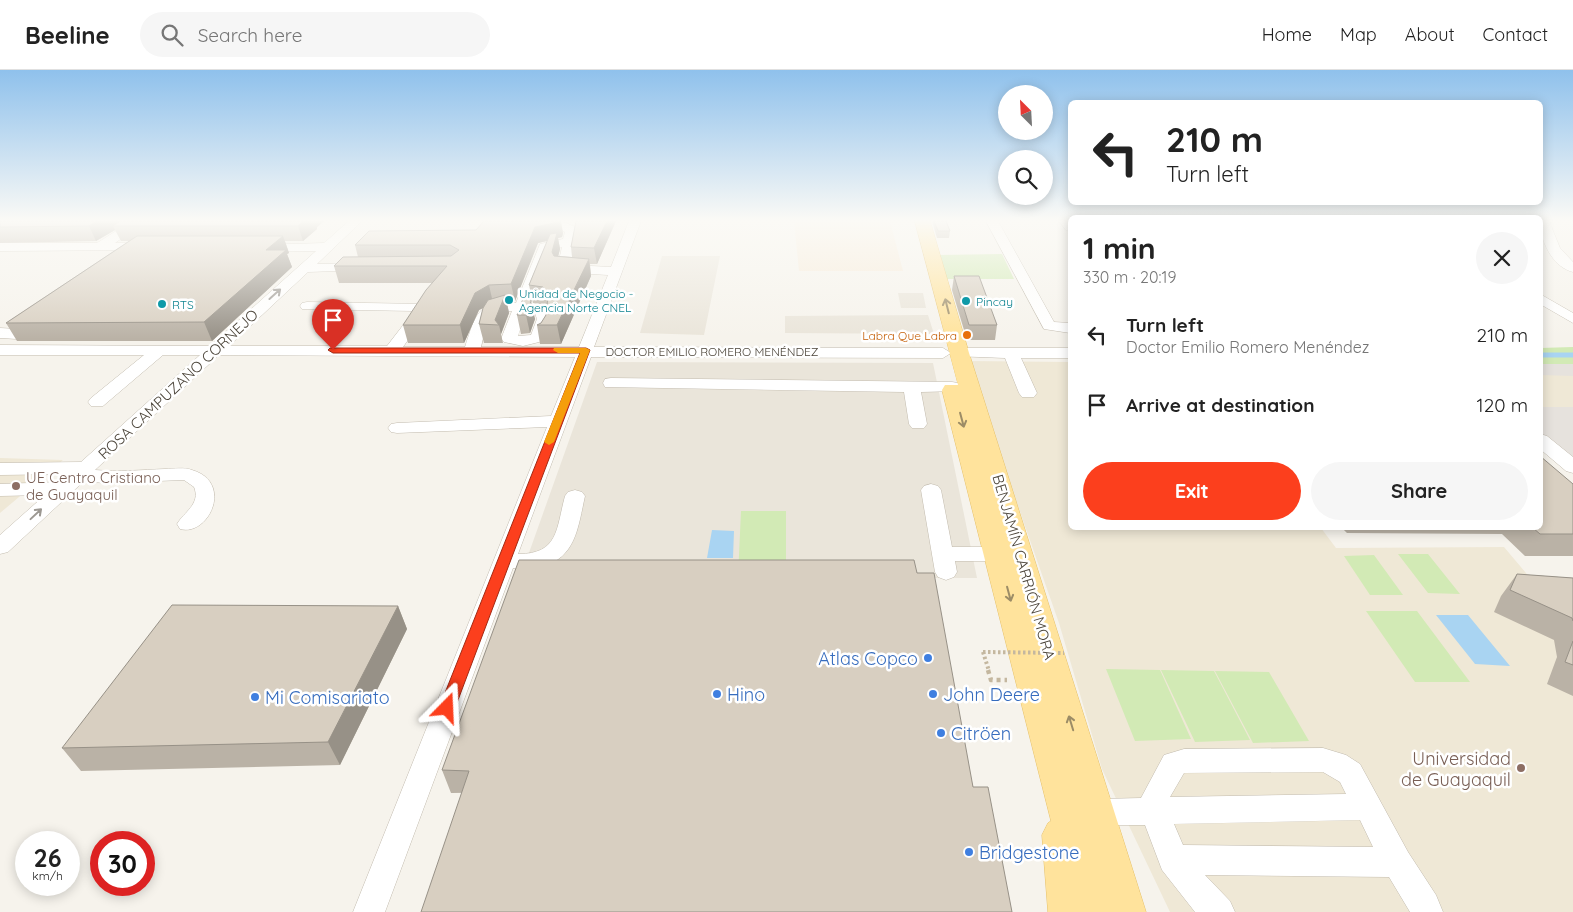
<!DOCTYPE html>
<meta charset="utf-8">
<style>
:root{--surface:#fff;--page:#f6f6f6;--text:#222;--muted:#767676;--line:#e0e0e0;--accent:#fc3f1d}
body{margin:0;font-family:Quicksand,sans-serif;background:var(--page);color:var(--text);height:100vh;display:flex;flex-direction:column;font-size:19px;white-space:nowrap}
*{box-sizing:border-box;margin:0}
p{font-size:16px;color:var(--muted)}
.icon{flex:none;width:28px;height:28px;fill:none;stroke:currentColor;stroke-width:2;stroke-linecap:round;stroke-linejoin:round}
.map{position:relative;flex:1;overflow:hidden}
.drawer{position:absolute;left:1068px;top:145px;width:475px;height:315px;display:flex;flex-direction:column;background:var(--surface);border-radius:8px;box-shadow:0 2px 12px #0003}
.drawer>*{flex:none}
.hud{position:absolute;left:1068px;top:30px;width:475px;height:105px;border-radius:8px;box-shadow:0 2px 12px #0003;background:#fff;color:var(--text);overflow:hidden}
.needle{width:32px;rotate:336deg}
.tools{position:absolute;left:998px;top:15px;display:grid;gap:10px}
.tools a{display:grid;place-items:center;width:55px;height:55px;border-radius:50%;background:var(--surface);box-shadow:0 2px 12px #0003;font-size:25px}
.speed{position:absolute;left:15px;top:761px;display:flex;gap:10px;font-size:25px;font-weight:700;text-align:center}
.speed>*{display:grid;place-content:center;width:65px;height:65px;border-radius:50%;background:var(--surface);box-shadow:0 2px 12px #0003;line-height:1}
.speed small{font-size:12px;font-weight:400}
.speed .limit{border:8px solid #d22;background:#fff;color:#111}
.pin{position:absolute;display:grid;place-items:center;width:42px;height:42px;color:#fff;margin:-51px -21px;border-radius:50% 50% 50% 0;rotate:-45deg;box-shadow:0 0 5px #0007}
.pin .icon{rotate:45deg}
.me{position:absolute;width:55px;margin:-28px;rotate:21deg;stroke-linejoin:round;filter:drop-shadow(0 0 4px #0008)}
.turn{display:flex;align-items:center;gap:18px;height:105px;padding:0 15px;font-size:22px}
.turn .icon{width:65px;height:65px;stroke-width:2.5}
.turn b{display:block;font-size:35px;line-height:42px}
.round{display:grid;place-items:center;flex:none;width:52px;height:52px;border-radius:26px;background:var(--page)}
.headline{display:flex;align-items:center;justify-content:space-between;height:85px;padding:0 15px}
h1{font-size:30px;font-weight:800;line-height:38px}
.cta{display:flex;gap:10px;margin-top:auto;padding:10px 15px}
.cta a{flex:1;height:58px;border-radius:30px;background:var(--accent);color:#fff;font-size:20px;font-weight:800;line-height:58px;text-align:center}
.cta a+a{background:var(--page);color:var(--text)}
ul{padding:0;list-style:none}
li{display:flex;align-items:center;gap:15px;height:70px;padding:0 15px}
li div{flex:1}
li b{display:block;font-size:19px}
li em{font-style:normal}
header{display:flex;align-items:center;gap:30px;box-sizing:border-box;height:70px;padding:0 25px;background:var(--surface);border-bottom:1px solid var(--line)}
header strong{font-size:24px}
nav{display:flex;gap:28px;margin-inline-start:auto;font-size:18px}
.search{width:350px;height:45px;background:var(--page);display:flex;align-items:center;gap:12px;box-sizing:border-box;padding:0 18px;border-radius:28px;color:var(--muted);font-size:19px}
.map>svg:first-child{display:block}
.residential{fill:#eae5da}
.commercial{fill:#f7ead8}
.industrial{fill:#e6e2dd}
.education{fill:#efe8d6}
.green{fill:#d2eab5}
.water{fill:#a9d4f2}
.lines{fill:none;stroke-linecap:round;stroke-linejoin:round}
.stream{stroke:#a9d4f2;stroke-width:5}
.minor-casing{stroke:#c2bbae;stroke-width:1}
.major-casing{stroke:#e6c16a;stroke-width:1}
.path-far1{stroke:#c4b79f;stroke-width:4;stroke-dasharray:2.5 2.5;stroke-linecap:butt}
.path{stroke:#c4b79f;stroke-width:4.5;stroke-dasharray:4 4;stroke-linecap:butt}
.minor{fill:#fff;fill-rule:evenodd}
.major{fill:#ffe39c;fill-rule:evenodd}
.path-bridge{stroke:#c4b79f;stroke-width:4;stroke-dasharray:2.5 2.5;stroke-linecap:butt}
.wall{fill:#bab2a6}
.shaded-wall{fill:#979187}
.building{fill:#d8cfc1;stroke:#979187}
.oneway{stroke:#9c9892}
.oneway2{stroke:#9c8c66}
.route{fill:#fc3f1d;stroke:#a42913}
.slow{fill:#f59e0b}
.culture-dot{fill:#0f9aa8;stroke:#fff;stroke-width:2}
.food-dot{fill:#e8710a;stroke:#fff;stroke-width:2}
.education-dot{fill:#8d6e63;stroke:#fff;stroke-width:2}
.shop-dot{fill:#3f7fe0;stroke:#fff;stroke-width:2}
.labels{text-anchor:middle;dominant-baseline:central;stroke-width:5;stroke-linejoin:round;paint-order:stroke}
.far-culture-label{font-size:12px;fill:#0d838f;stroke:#fff;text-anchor:start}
.far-food-label{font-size:12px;fill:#c56008;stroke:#fff;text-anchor:end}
.far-street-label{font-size:12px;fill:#4b4439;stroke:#fff}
.street-label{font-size:15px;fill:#4b4439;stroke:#fff}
.education-label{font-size:15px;fill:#785e54;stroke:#fff;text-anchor:start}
.near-shop-label{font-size:18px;fill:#366cbe;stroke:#fff;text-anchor:start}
.near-education-label{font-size:18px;fill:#785e54;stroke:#fff;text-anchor:end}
</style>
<header>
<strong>Beeline</strong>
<div class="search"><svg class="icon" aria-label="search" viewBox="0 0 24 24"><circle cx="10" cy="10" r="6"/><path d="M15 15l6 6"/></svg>Search here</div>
<nav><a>Home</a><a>Map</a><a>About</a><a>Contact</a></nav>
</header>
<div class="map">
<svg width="1573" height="842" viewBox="0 0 1573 842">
<rect width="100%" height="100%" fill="#f6f3ec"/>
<path class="residential" d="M662,186H720L704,265L640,263Z
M898,223H923L926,238H901Z
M928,245L934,264L785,263V246Z
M597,292L933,293L977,508H520Z"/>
<path class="commercial" d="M794,151H890L903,201H799Z"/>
<path class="industrial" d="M1540,288L1573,289V400L1540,372Z"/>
<path class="education" d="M967,291L1070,292V458H1321L1336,478L1504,477L1531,509H1573V842H1170L1102,699L1059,553Z
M1540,305L1573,306V337H1540Z
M0,388L63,390L0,443Z"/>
<path class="green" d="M1002,184L1014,209H942L937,185Z
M1573,277V294H1540V278Z
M741,441H786V507H738Z
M1398,484H1428L1460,524L1428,523Z
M1374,485L1403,525H1370L1344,486Z
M1366,541H1417L1470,612H1415Z
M1106,599L1160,600L1191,669L1135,671Z
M1161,600L1214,601L1250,670L1195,672Z
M1215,601L1269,602L1309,671L1253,673Z"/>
<path class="water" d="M712,460L734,461L733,488H707Z
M1436,545H1468L1510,596L1475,594Z"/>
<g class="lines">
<path class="stream" d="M1540,285H1573"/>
<defs>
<path id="minor" d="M132,151H146L115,173H147L153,177L152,180L0,181V173H97Z
M349,151H362L317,194L360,193L365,194L367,197L365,200L308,202L229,276H387L414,241L302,239L300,236L302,233L307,232L424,234L430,239L403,277H465C476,244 477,231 516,233L540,174L563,169L565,162L547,151H561L578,158L571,195L611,197L629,151H641L594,277L943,278L951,283L943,288L591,287L518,484C559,484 556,459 565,426L568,422L575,420L582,422L585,426C578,457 576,489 540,497C531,499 522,500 513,498L385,842H353L547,357L397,363L391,362L388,358L391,354L397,353L551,346L575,287L219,285L95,400C118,402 142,400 165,399C174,399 184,397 192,400C234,412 209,467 180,459L177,454C184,442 201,434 194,417L184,410L104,413L84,411L8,482L0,484V465L45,425L0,426V414L59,412L68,404L0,405V393L81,392L200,285H163L103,336H91L88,332L91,328L144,285H0V275L210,276L316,181L261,182L256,181L255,178L256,175L324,173ZM562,177L557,199L559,202L608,205L579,277H481C487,255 483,241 512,241L501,269L504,272L523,276L543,271C550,260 553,248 546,237L530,234L551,179ZM526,242L535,243L537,249L531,265L518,266Z
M986,151H998L1054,252L1070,253V263L1044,259Z
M1059,151H1070V161L1066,160Z
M1540,151H1549L1560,178L1573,192V202C1552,197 1540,170 1540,151Z
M1540,224L1573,243V253L1540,234Z
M0,258L17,259L25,264L17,269L0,268Z
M959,278H1070V288H1021L1037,323L1034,327H1022L1019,323L1005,288L953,286L951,283L953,280Z
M611,308L952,312L958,313L960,317L958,321L921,322L927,354L924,358H912L909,354L904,322L605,317L603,313L605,309Z
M1540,364L1547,366L1573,387V403L1566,401L1540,379Z
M931,414L938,416L941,420L952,477H998L1006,479L1009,484L1006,489L998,491H955L957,502L954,507L946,510L938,507L935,502L921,420L924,416Z
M1323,678L1346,685L1360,694L1408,782L1436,825L1443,842H1410L1389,807L1205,805L1230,831L1235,842H1195L1162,800L1145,755H1102L1092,751L1087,742L1092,733L1102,729L1141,728L1164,685L1184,679ZM1323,702L1340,712L1346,724L1170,727L1184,703ZM1360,750L1373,777L1183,775L1174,754Z"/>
<path id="major" d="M915,151H930L969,283L1146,842H1048L1042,765L1048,753L1051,751L942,320L945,315H958Z"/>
</defs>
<use href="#minor" class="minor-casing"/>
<use href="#major" class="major-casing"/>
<path class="path-far1" d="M983,582L989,601"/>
<path class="path" d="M988,600L991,610H1007"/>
<use href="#minor" class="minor"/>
<use href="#major" class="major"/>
<path class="path-bridge" d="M983,582L1064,583"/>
</g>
<path class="wall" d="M0,151H324L317,157V159L303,171H285L289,183L287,184L292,197L212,271H17L6,253L129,171H121L115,160L96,171L0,173Z
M576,151H616L597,194H590L591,206L561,274H540L537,255L541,253L546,245L547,236L546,235L533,233L529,215L547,171L538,173L515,231L507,232L509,243L501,264L503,273H484L479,254L483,238L479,240L464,273H408L403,255L433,213H339L334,196L358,187L355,175L563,163L562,167L558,168L560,179L558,186L572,187L571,177Z
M932,151H946L950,161L949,168H937Z
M954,206L997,255L995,270H967L952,220Z
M524,226L535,249L530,263L521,264L517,245Z
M1573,414V486H1525L1502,464L1347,463L1342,458H1540Z
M917,503L973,717L451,723L442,700Z
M1517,504L1573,508V626L1547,614L1557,587L1554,570L1494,542L1501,526Z
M398,536L407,559L340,695L81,701L62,678Z"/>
<path class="shaded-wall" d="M97,151H129L113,156L115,160L96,171L89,156Z
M304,151H324L317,157V159L303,171L298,156Z
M559,151H561L563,163L562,167L558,168L560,179L555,199L552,182L555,169L538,173L515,231L511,214L535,157Z
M607,151H616L597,194L594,178Z
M283,166L289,183L287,184L292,197L212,271L204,252L266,180Z
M589,189L591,206L561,274L557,255Z
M489,215L493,233L479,240L464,273L460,255L475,223Z
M505,225L509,243L501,264L499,255L495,250Z
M531,231L535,249L530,263L526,245Z
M398,536L407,559L340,695L328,672Z"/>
<path class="building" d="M0,151H97L89,156L0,157Z
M120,151H304L298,156H113Z
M484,151H559V152L535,157L511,214L489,215L475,223L460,255H403L426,220L447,196H334L343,187L451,186L459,180L450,175H355L369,161L476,160Z
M576,151H607L594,178L571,177Z
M934,151H946L950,161H938Z
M557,163L552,182L554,186L589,189L557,255H537L541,253L546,245L548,227L543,217L529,215L550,164Z
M137,166H283L266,180H286L204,252L6,253Z
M954,206H979L997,255H969Z
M505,225L495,250L499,255L479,254L483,238L488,230Z
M524,226L530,227L531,231L526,245H517Z
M1540,386L1573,414V464H1540L1533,458H1540Z
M519,490H914L917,503H934L973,717H988L1012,842H421L469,701L442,700Z
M1517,504L1573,508V551L1572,548L1510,520Z
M172,535L398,536L328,672L62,678Z
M1573,571V595L1565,592Z"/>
<defs><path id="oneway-shaft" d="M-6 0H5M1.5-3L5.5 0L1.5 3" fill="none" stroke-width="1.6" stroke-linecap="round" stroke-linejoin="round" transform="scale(1.25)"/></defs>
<g class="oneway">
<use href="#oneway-shaft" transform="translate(275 224) rotate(-42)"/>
<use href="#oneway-shaft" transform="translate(36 444) rotate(-43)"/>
</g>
<g class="oneway2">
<use href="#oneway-shaft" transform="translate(947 236) rotate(-104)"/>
<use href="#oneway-shaft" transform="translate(962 350) rotate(75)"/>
<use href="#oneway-shaft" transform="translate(1009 524) rotate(75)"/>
<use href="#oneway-shaft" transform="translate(1071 653) rotate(-107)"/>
</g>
<linearGradient id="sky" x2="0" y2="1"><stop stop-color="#8fc1ec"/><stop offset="0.56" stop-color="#fbfaf6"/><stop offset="1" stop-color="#fbfaf6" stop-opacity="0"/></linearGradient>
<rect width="1573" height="269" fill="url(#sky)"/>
<path class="route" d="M330,278H586L590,280L455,638L452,642L447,644L442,642L439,638L580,283H333L328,280Z"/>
<path class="slow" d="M554,278H586L590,280L554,372L549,375L544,372L580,283H558L553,280Z"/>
<g class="culture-dot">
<circle cx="509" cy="230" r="5"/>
<circle cx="966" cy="231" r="5"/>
<circle cx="162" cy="234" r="5"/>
</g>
<circle class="food-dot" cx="967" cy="265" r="5"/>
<g class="education-dot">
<circle cx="16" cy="416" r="5"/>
<circle cx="1521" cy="698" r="5"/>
</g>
<g class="shop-dot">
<circle cx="928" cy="588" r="5"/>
<circle cx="717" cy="624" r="5"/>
<circle cx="933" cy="624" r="5"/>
<circle cx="255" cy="627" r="5"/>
<circle cx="941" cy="663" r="5"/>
<circle cx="969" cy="782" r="5"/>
</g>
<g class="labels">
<g class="far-culture-label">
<text x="519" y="223">Unidad de Negocio -<tspan x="519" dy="14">Agencia Norte CNEL</tspan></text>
<text x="976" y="231">Pincay</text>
<text x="172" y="234">RTS</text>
</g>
<g class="far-food-label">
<text x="957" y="265">Labra Que Labra</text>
</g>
<g class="far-street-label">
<text x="712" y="281">DOCTOR EMILIO ROMERO MENÉNDEZ</text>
</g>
<g class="street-label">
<text transform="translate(178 314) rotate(-43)">ROSA CAMPUZANO CORNEJO</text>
<text transform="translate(1024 497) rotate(74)">BENJAMÍN CARRIÓN MORA</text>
</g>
<g class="education-label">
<text x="26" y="407">UE Centro Cristiano<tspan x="26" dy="17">de Guayaquil</tspan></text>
</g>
<g class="near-shop-label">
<text x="918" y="588" text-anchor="end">Atlas Copco</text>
<text x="727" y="624">Hino</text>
<text x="943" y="624">John Deere</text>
<text x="265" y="627">Mi Comisariato</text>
<text x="951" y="663">Citröen</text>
<text x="979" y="782">Bridgestone</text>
</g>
<g class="near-education-label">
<text x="1511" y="688">Universidad<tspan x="1511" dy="21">de Guayaquil</tspan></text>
</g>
</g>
</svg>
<div class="tools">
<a><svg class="needle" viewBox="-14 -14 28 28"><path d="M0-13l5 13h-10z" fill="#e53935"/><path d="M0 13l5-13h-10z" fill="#767676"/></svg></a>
<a><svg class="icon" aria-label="search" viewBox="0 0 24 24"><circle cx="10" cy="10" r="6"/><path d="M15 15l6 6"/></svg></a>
</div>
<div class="speed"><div>26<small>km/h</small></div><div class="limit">30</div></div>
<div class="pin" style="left:333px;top:280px;background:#d93025"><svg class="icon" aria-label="arrive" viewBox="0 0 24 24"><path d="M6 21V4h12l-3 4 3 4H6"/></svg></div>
<svg class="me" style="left:447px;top:638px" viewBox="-20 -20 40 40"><path d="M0-17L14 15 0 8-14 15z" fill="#fc3f1d" stroke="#fff" stroke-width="4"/></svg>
<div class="hud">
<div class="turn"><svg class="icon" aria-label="left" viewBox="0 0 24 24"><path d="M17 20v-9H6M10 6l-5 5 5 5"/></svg><div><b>210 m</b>Turn left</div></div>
</div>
<section class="drawer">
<div class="headline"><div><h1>1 min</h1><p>330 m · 20:19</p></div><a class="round"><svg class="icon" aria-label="close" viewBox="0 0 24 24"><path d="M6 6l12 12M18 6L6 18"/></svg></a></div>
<ul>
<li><svg class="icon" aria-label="left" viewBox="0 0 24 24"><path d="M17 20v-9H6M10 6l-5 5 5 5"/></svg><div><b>Turn left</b><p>Doctor Emilio Romero Menéndez</p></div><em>210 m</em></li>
<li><svg class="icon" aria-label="arrive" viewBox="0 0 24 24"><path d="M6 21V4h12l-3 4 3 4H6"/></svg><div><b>Arrive at destination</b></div><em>120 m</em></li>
</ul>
<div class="cta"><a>Exit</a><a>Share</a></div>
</section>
</div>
